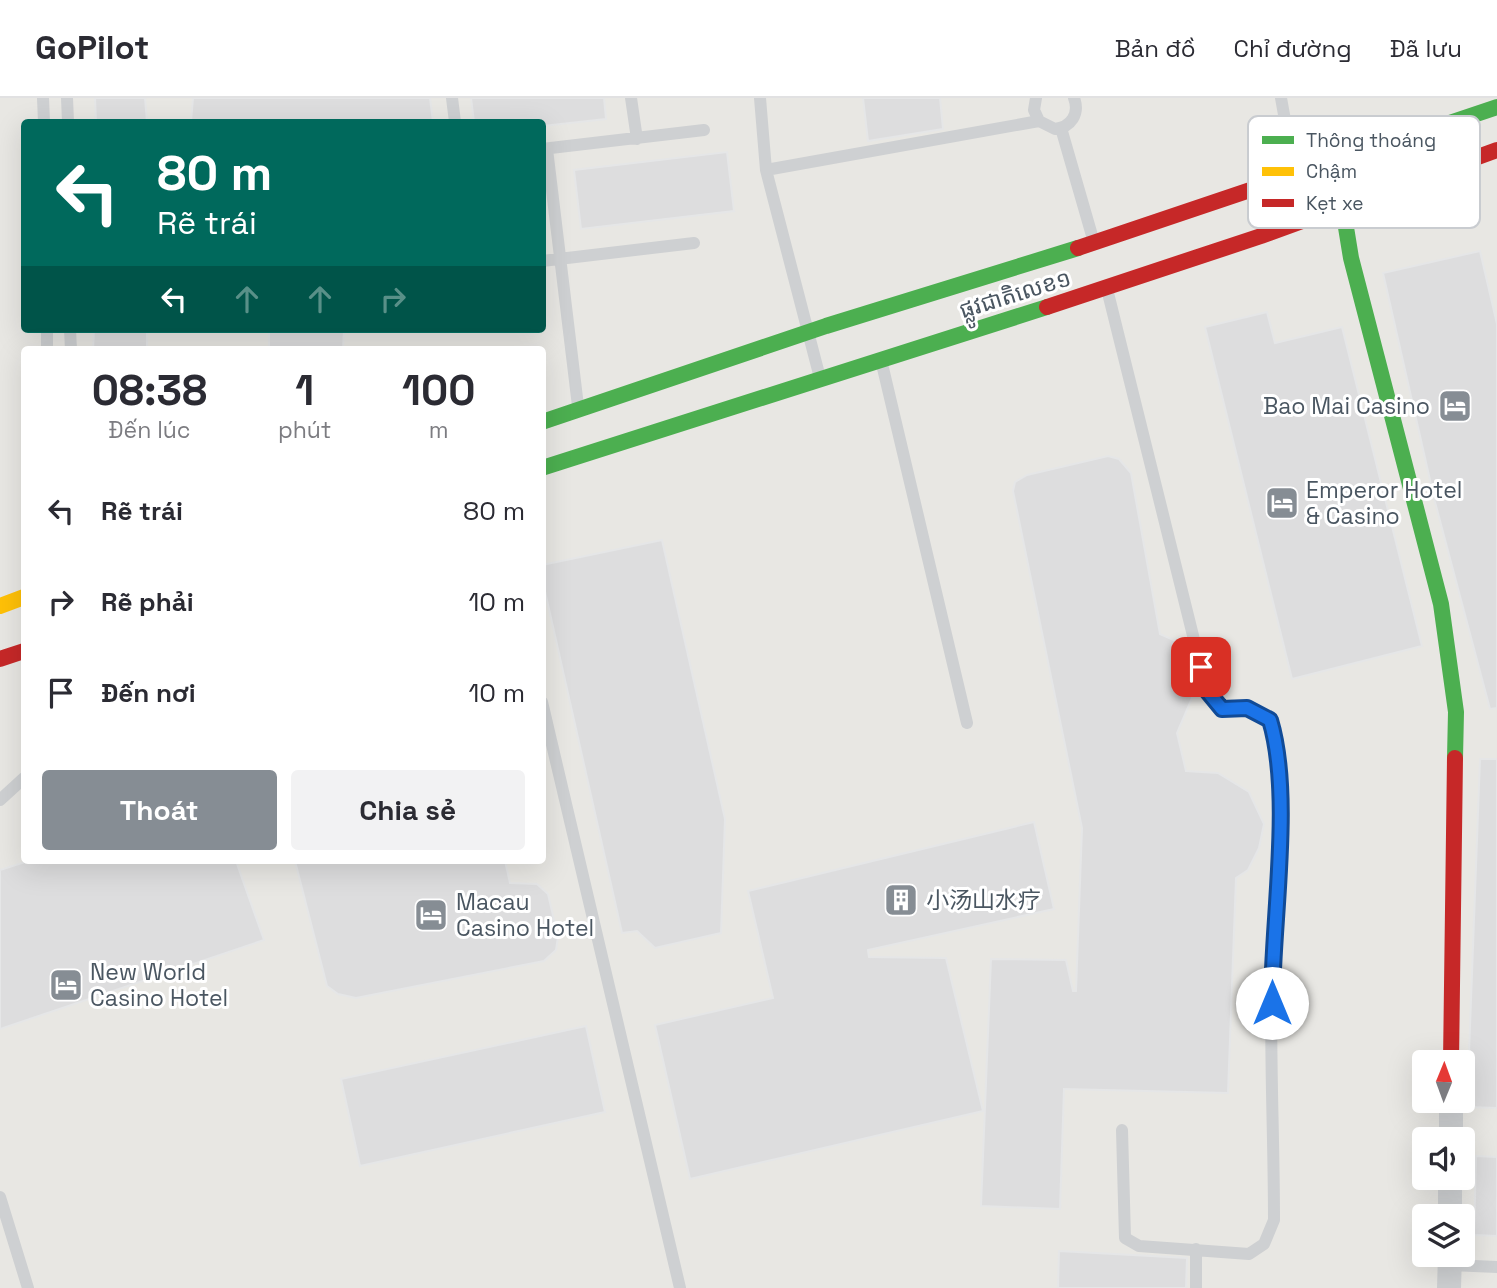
<!DOCTYPE html>
<html lang="vi">
<meta charset="utf-8">
<style>
:root{--surface:#fff;--page:#f2f2f3;--text:#2b2b33;--muted:#7c7c81;--line:#e1e1e2;--accent:#868d94}
body{margin:0;font-family:"Space Grotesk","Noto Sans SC","Noto Sans Khmer",sans-serif;background:var(--page);color:var(--text);height:100vh;display:flex;flex-direction:column;font-size:26px;white-space:nowrap}
*{box-sizing:border-box;margin:0}
p{font-size:23px;color:var(--muted)}
.icon{flex:none;width:38px;height:38px;fill:none;stroke:currentColor;stroke-width:2;stroke-linecap:round;stroke-linejoin:round}
.map{position:relative;flex:1;overflow:hidden}
.panel{position:absolute;left:21px;top:248px;width:525px;height:518px;display:flex;flex-direction:column;background:var(--surface);border-radius:7px;box-shadow:0 7px 28px #0002}
.panel>*{flex:none}
.banner{position:absolute;left:21px;top:21px;width:525px;height:214px;border-radius:7px;box-shadow:0 7px 28px #0002;background:#00695c;color:#fff;overflow:hidden}
.needle{width:46px;rotate:1deg}
.tools{position:absolute;left:1412px;top:952px;display:grid;gap:14px}
.tools a{display:grid;place-items:center;width:63px;height:63px;border-radius:7px;background:var(--surface);box-shadow:0 7px 28px #0002;font-size:35px}
.pin{position:absolute;display:grid;place-items:center;width:60px;height:60px;color:#fff;margin:-30px;border-radius:14px;box-shadow:0 4px 10px #0006}
.me{position:absolute;width:77px;margin:-38px;rotate:0deg;stroke-linejoin:round;filter:drop-shadow(0 0 5px #0008)}
.turn{display:flex;align-items:center;gap:24px;height:147px;padding:0 21px;font-size:32px}
.turn .icon{width:91px;height:91px;stroke-width:2.5}
.turn b{display:block;font-size:49px;line-height:60px}
.lanes{display:flex;align-items:center;height:66px;padding:0 21px;background:#0003;justify-content:center;gap:35px;direction:ltr}
.lanes .off{opacity:.35}
.eta{display:flex;justify-content:space-evenly;align-items:center;height:119px;text-align:center}
.eta b{font-size:42px;font-weight:700;line-height:49px}
.button{display:flex;gap:14px;margin-top:auto;padding:14px 21px}
.button a{flex:1;height:80px;border-radius:7px;background:var(--accent);color:#fff;font-size:28px;font-weight:700;line-height:80px;text-align:center}
.button a+a{background:var(--page);color:var(--text)}
ul{padding:0;list-style:none}
li{display:flex;align-items:center;gap:21px;height:91px;padding:0 21px}
li div{flex:1}
li b{display:block;font-size:26px}
li em{font-style:normal}
header{display:flex;align-items:center;gap:42px;box-sizing:border-box;height:98px;padding:0 35px;background:var(--surface);border-bottom:2px solid var(--line)}
header strong{font-size:33px}
nav{display:flex;gap:38px;margin-inline-start:auto;font-size:24px}
.map>svg:first-child{display:block}
.commercial{fill:#e8e7e3;fill-rule:evenodd}
.building{fill:#ddddde;stroke:#e5e6e7;stroke-width:2}
.lines{fill:none;stroke-linecap:round;stroke-linejoin:round}
.lane{stroke:#ced0d2;stroke-width:12}
.street{stroke:#ced0d2;stroke-width:24}
.fast{stroke:#4caf50;stroke-width:16}
.slow{stroke:#ffc107;stroke-width:16}
.jam{stroke:#c62828;stroke-width:16}
.route-casing{stroke:#114b97;stroke-width:18}
.route{stroke:#1a73e8;stroke-width:12}
.labels{text-anchor:middle;dominant-baseline:central;stroke-width:6;stroke-linejoin:round;paint-order:stroke}
.street-label{font-size:23px;fill:#4a5661;stroke:#fff}
.poi-label{font-size:23px;fill:#4a5661;stroke:#fff;text-anchor:start}
.key{fill:#fff;stroke:#c9ccd0;stroke-width:2}
.key-label{font-size:19px;fill:#4a5661}
</style>
<header>
<strong>GoPilot</strong>
<nav><a>Bản đồ</a><a>Chỉ đường</a><a>Đã lưu</a></nav>
</header>
<div class="map">
<svg width="1497" height="1190" viewBox="0 0 1497 1190">
<rect width="100%" height="100%" fill="#f4f4f4"/>
<path class="commercial" d="M0,0H1497V1190H0ZM24,24H542V231H24ZM24,252H542V763H24ZM1424,964H1463V1003H1424ZM1424,1041H1463V1080H1424ZM1424,1118H1463V1157H1424Z"/>
<path class="building" d="M95,0H145L147,24H96Z
M193,0H430L433,24H191Z
M471,0H604L606,21L543,28V24H474Z
M863,0H940L943,31L868,43Z
M727,54L734,113L581,131L574,72Z
M1480,153L1497,226V610L1490,611L1435,404L1383,175Z
M1267,214L1275,245L1342,229L1422,548L1292,581L1205,229Z
M94,231H147V252H93Z
M269,231H344L343,252H269Z
M1108,358L1119,361L1131,375L1160,536L1176,543L1189,565L1192,600L1177,635L1186,673L1218,675L1249,694L1264,726L1259,750L1248,772L1236,780L1228,995L1064,991L1060,1111L981,1108L991,861L1066,862L1073,893H1076L1082,730L1013,393L1015,384L1027,377Z
M662,442L725,721L721,835L655,850L637,833L622,835L542,480V467Z
M1480,661H1497V1010L1467,1009Z
M1034,724L1054,811L868,852L869,859L946,860L983,1013L690,1081L655,927L773,900L748,793Z
M28,763H236L264,842L0,931V772Z
M295,763H505L510,785L537,786L548,796L558,839L556,852L544,863L356,900L338,896L327,888Z
M586,928L605,1014L360,1068L341,981Z
M1476,1058L1497,1059V1138L1474,1137Z
M1059,1153L1187,1160L1186,1190H1058Z"/>
<g class="lines">
<path class="lane" d="M43,0L44,24
M67,0L68,24
M452,0L455,24
M631,0L637,41
M760,0L766,72L819,276
M1036,0L1034,12L1039,23L1055,31C1071,29 1080,16 1074,0
M1281,0L1294,72
M1061,30L1093,141
M542,51L704,32
M547,51L578,308
M766,72L1039,23
M542,163L694,145
M1108,195L1207,594L1222,611L1247,610L1270,623C1292,693 1274,782 1272,856C1269,944 1274,1033 1274,1122L1264,1146L1249,1156L1139,1148L1125,1140L1122,1032
M47,231V252
M70,231L71,252
M882,266L967,625
M542,604L680,1190
M0,702L24,680
M0,1099L28,1190
M1196,1151V1190
M1450,1167L1497,1169"/>
<path class="street" d="M1451,1041V1003
M1450,1118V1080
M1449,1190L1450,1157"/>
<path class="fast" d="M1366,53L1497,9
M1343,111L1351,160L1441,506L1456,614L1455,660
M542,324L826,228L1078,150
M542,370L1047,209"/>
<path class="slow" d="M0,508L24,499"/>
<path class="jam" d="M1078,150L1366,53
M1047,209L1261,138L1497,52
M0,561L24,553
M1451,964L1455,660"/>
</g>
<g class="lines">
<defs>
<path id="route" d="M1201,569L1208,594L1222,611L1247,610L1270,622C1293,698 1272,823 1272,905"/>
</defs>
<use href="#route" class="route-casing"/>
<use href="#route" class="route"/>
</g>
<defs>
<symbol id="hotel-square" viewBox="-11 -11 22 22"><rect x="-9" y="-9" width="18" height="18" rx="4" fill="#868d94" stroke="#fff"/><path d="M-6-4.5h1.5V1H6V5H4.5V3h-9V5H-6ZM-4 0a1.8 1.8 0 1 1 3.6 0ZM.5 0V-2.5h3Q6-2.5 6 0Z" fill="#fff"/></symbol>
<symbol id="building-square" viewBox="-11 -11 22 22"><rect x="-9" y="-9" width="18" height="18" rx="4" fill="#868d94" stroke="#fff"/><path d="M-4-6H4V6H1V3H-1V6H-4ZM-2.5-4.3h1.7v1.8h-1.7ZM.8-4.3h1.7v1.8H.8ZM-2.5-1h1.7V.8h-1.7ZM.8-1h1.7V.8H.8Z" fill="#fff"/></symbol>
</defs>
<g fill-rule="evenodd">
<use href="#hotel-square" x="1436" y="289" width="38" height="38"/>
<use href="#hotel-square" x="1263" y="386" width="38" height="38"/>
<use href="#building-square" x="882" y="783" width="38" height="38"/>
<use href="#hotel-square" x="412" y="798" width="38" height="38"/>
<use href="#hotel-square" x="47" y="868" width="38" height="38"/>
</g>
<g class="labels">
<g class="street-label">
<text transform="translate(1015 196) rotate(-17)">ផ្លូវជាតិលេខ១</text>
</g>
<g class="poi-label">
<text x="1430" y="308" text-anchor="end">Bao Mai Casino</text>
<text x="1306" y="392">Emperor Hotel<tspan x="1306" dy="26">&amp; Casino</tspan></text>
<text x="926" y="802">小汤山水疗</text>
<text x="456" y="804">Macau<tspan x="456" dy="26">Casino Hotel</tspan></text>
<text x="90" y="874">New World<tspan x="90" dy="26">Casino Hotel</tspan></text>
</g>
</g>
<rect x="1248" y="18" width="232" height="112" rx="10" class="key"/>
<rect x="1262" y="38" width="32" height="8" fill="#4caf50"/>
<rect x="1262" y="69" width="32" height="9" fill="#ffc107"/>
<rect x="1262" y="101" width="32" height="8" fill="#c62828"/>
<g class="key-label">
<text x="1306" y="49">Thông thoáng</text>
<text x="1306" y="80">Chậm</text>
<text x="1306" y="112">Kẹt xe</text>
</g>
</svg>
<div class="tools">
<a><svg class="needle" viewBox="-14 -14 28 28"><path d="M0-13l5 13h-10z" fill="#e53935"/><path d="M0 13l5-13h-10z" fill="#7c7c81"/></svg></a>
<a><svg class="icon" aria-label="sound" viewBox="0 0 24 24"><path d="M4 9h4l5-4v14l-5-4H4zM17 9q2 3 0 6"/></svg></a>
<a><svg class="icon" aria-label="layers" viewBox="0 0 24 24"><path d="M12 4l9 5-9 5-9-5zM3 14l9 5 9-5"/></svg></a>
</div>
<div class="pin" style="left:1201px;top:569px;background:#d93025"><svg class="icon" aria-label="arrive" viewBox="0 0 24 24"><path d="M6 21V4h12l-3 4 3 4H6"/></svg></div>
<svg class="me" style="left:1272px;top:905px" viewBox="-20 -20 40 40"><circle r="19" fill="#fff"/><path d="M0-13L10 11 0 6-10 11z" fill="#1a73e8"/></svg>
<div class="banner">
<div class="turn"><svg class="icon" aria-label="left" viewBox="0 0 24 24"><path d="M17 20v-9H6M10 6l-5 5 5 5"/></svg><div><b>80 m</b>Rẽ trái</div></div>
<div class="lanes"><svg class="icon" aria-label="left" viewBox="0 0 24 24"><path d="M17 20v-9H6M10 6l-5 5 5 5"/></svg><svg class="icon off" aria-label="ahead" viewBox="0 0 24 24"><path d="M12 20V5M6 11l6-6 6 6"/></svg><svg class="icon off" aria-label="ahead" viewBox="0 0 24 24"><path d="M12 20V5M6 11l6-6 6 6"/></svg><svg class="icon off" aria-label="right" viewBox="0 0 24 24"><path d="M7 20v-9h11M14 6l5 5-5 5"/></svg></div>
</div>
<section class="panel">
<div class="eta">
<div><b>08:38</b><p>Đến lúc</p></div>
<div><b>1</b><p>phút</p></div>
<div><b>100</b><p>m</p></div>
</div>
<ul>
<li><svg class="icon" aria-label="left" viewBox="0 0 24 24"><path d="M17 20v-9H6M10 6l-5 5 5 5"/></svg><div><b>Rẽ trái</b></div><em>80 m</em></li>
<li><svg class="icon" aria-label="right" viewBox="0 0 24 24"><path d="M7 20v-9h11M14 6l5 5-5 5"/></svg><div><b>Rẽ phải</b></div><em>10 m</em></li>
<li><svg class="icon" aria-label="arrive" viewBox="0 0 24 24"><path d="M6 21V4h12l-3 4 3 4H6"/></svg><div><b>Đến nơi</b></div><em>10 m</em></li>
</ul>
<div class="button"><a>Thoát</a><a>Chia sẻ</a></div>
</section>
</div>
